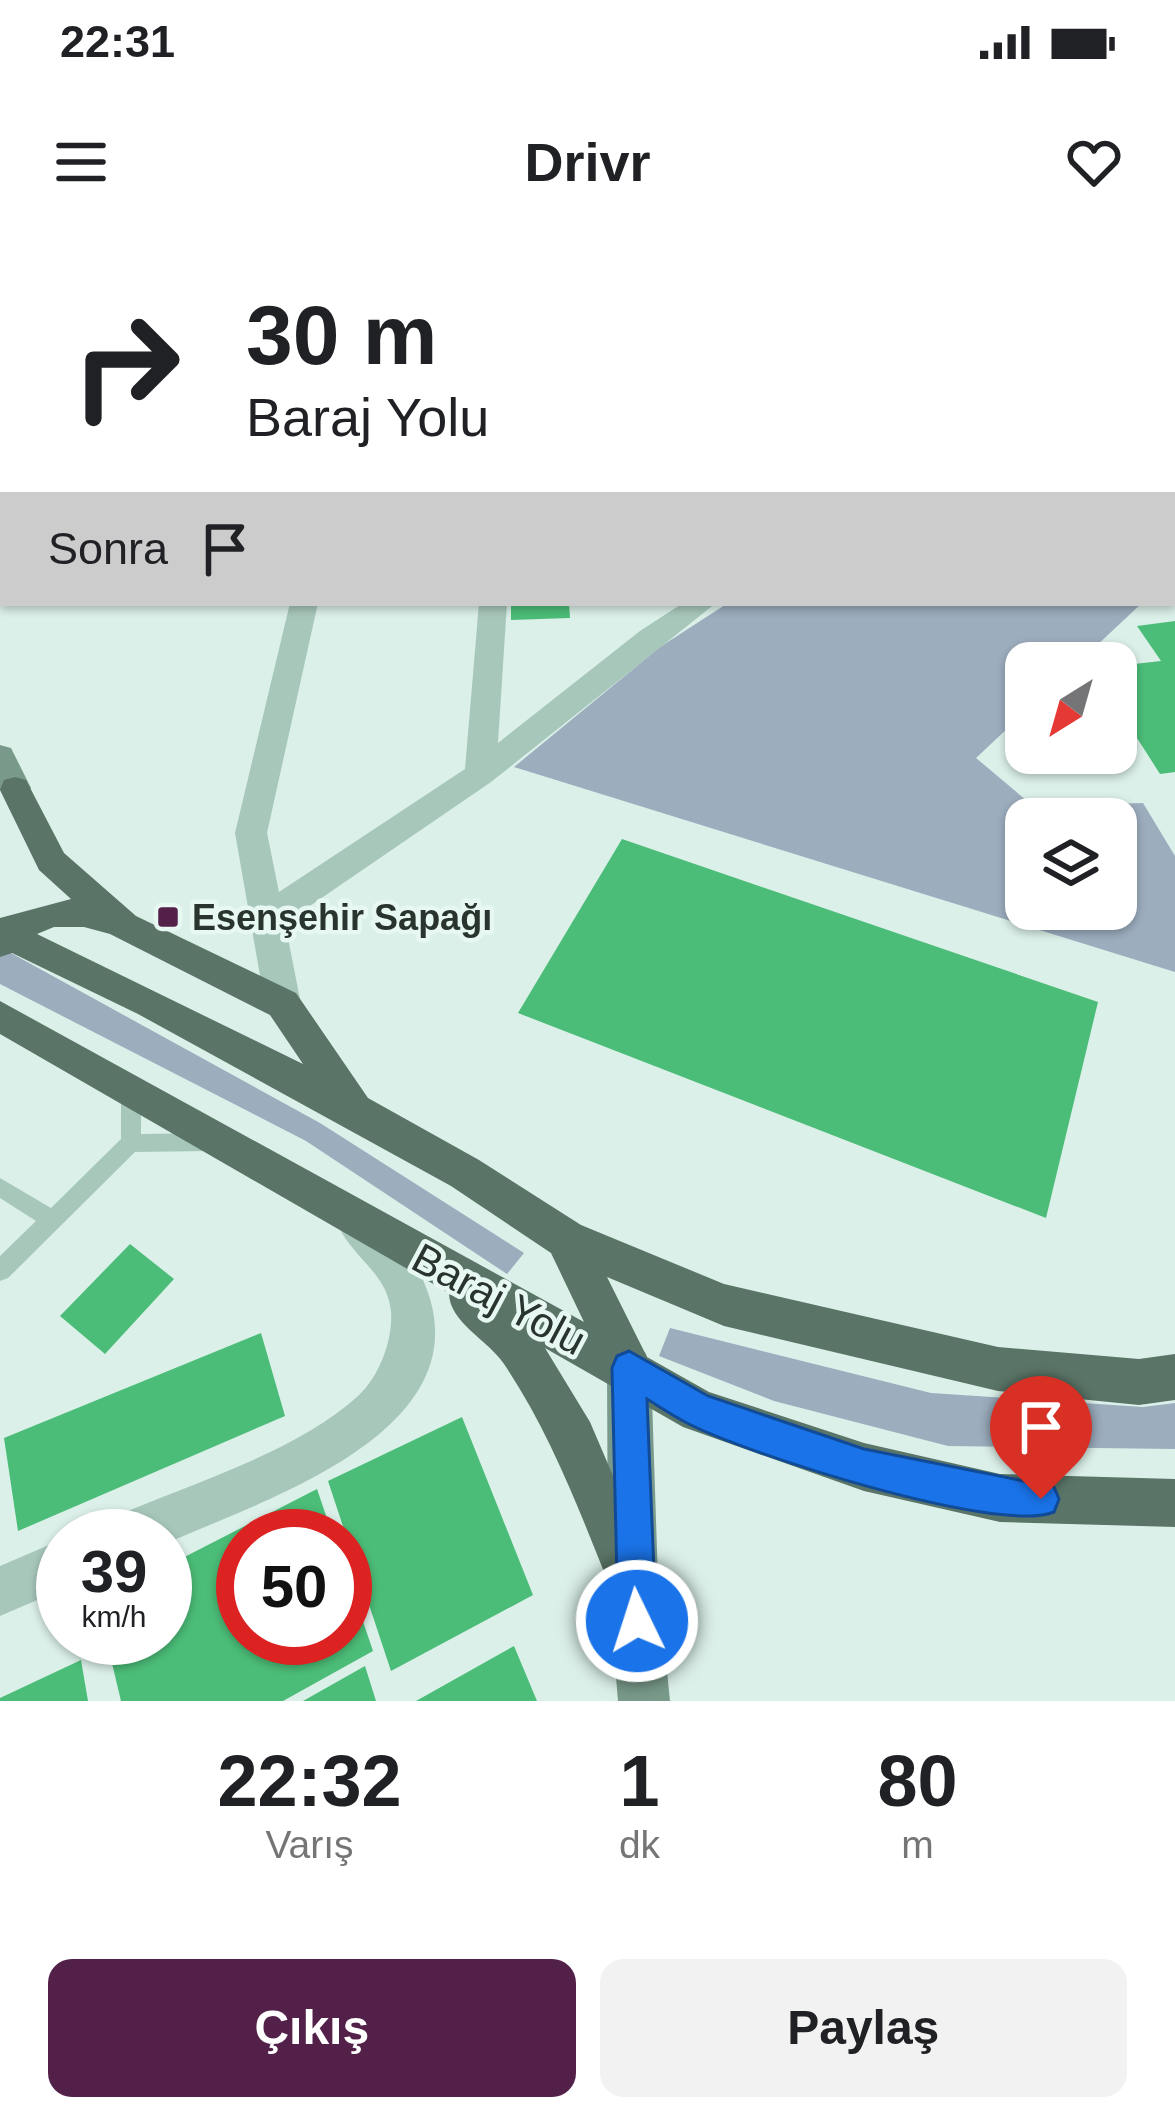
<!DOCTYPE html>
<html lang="tr">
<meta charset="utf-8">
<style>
:root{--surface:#fff;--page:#f2f2f2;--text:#202124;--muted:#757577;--accent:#522048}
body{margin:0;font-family:Helvetica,sans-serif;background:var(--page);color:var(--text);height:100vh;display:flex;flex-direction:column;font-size:45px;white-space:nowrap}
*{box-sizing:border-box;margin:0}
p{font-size:39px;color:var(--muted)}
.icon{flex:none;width:66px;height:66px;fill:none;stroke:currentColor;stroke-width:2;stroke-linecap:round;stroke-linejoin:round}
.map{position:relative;height:1461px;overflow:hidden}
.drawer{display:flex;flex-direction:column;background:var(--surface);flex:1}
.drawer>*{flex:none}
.banner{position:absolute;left:0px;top:0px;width:1176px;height:366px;box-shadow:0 3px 9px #0004;background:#fff;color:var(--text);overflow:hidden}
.needle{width:78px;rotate:217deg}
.controls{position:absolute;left:1005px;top:402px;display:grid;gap:24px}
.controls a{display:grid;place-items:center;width:132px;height:132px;border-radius:24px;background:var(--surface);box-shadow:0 3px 9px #0004;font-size:60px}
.speed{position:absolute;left:36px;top:1269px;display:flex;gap:24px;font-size:60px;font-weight:700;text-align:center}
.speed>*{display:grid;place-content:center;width:156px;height:156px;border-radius:50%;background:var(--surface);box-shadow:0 3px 9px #0004;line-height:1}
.speed small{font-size:30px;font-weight:400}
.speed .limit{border:18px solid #d22;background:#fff;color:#111}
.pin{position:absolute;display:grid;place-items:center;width:102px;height:102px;color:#fff;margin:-123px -51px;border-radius:50% 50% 50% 0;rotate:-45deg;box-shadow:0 0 12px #0007}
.pin .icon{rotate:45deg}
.me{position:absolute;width:132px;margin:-66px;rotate:356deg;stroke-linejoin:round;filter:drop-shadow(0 0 9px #0008)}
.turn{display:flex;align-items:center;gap:42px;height:252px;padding:0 48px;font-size:54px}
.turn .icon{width:156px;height:156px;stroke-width:2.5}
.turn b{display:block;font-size:84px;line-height:102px}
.then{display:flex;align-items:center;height:114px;padding:0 48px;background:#0003;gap:24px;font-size:45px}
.eta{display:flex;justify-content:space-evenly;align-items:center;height:204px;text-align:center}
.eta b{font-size:72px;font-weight:800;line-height:84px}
.cta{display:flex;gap:24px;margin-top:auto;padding:24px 48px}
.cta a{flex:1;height:138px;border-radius:24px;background:var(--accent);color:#fff;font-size:48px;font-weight:800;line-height:138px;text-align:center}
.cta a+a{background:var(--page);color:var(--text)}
.status{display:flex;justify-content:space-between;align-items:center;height:84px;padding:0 60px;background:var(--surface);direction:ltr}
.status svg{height:33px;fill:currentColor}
header{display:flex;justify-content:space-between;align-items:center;height:156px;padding:0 48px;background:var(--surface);font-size:54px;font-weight:800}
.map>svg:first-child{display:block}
.green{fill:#9cadbe;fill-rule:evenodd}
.building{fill:#4cbd78}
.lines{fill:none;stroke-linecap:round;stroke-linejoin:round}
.lane{fill:#a8c7bb;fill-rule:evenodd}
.street{fill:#a8c7bb;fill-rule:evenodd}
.secondary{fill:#799a8a;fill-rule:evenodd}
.primary{fill:#5a7567;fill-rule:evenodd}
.route{fill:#1a73e8;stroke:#114b97;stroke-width:3}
.poi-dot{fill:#522048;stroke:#e7f8f2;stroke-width:4.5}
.labels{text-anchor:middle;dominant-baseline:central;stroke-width:9;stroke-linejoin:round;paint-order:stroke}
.poi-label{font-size:36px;font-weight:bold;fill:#28342d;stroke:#e7f8f2;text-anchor:start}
.near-street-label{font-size:42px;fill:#28342d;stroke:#e7f8f2}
</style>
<div class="status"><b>22:31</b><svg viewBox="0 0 49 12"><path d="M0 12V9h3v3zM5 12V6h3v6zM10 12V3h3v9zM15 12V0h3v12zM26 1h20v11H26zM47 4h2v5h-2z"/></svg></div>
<header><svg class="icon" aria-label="menu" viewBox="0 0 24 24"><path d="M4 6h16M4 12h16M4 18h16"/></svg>Drivr<svg class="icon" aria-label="heart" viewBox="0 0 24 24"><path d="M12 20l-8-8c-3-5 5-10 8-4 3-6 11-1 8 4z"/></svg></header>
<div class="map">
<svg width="1175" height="1461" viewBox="0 0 1175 1461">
<rect width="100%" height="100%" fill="#dbf0e9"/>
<path class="green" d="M728,363H1142L1078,423H1026V471L976,518L1033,566L1143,563L1175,616V732L514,527L660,407ZM1026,579H1116V669H1026Z
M0,707L320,883L524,1013L507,1034L306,901L0,744Z
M670,1088L931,1153L1143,1167L1175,1163V1209L948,1206L774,1161L659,1116Z"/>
<path class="building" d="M511,363H569L570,378L511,380Z
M1175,381V532L1160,534L1116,465V426L1161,421L1137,386Z
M622,599L1098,762L1046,978L518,773Z
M130,1004L174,1039L105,1114L60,1076Z
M261,1093L285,1176L18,1291L4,1198Z
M462,1177L533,1355L391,1431L328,1241Z
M317,1249L333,1296H243V1398H345L346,1331L373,1411L283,1461H121L106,1398H165V1327Z
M514,1406L537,1461H416Z
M81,1420L88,1461H0V1458Z
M365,1426L376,1461H303Z"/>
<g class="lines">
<path class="lane" d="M131,843L138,845L141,851V894L208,893L215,896L218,902L215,908L208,911L135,912L8,1038L0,1041V1016L36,981L0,958V938L51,968L121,899V851L124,845Z"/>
<path class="street" d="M0,0L11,3H3V12Z
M154,0H175L152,3Z
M305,0H325L303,3Z
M481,0H502L479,3Z
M625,0H645L623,3Z
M767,0H787L765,3Z
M904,0H924L903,3Z
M1044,0H1064L1043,3Z
M1137,0H1175V7L1173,3Z
M1175,117V131L1173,132V118Z
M1173,241L1175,242V259L1173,258Z
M290,363H318L267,593L279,652L465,529L479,363H507L498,503L640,391L683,363H716L491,542L285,683L301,764L296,775L283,779L270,775L265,764L235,593Z
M360,967C397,982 414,1015 427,1050C480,1193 261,1261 165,1304V1296H102L109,1279C186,1245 296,1213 358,1156C379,1137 393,1100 391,1072C388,1034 353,1018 339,987L345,973Z
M63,1299V1349L0,1376V1326Z"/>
<path class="secondary" d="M0,505L11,508L31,548L26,556L15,559L0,550Z
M629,1106L645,1112L651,1128L658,1341L670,1461H618L608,1341L607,1128L613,1112Z"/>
<path class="primary" d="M15,537L26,540L64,613L136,676L296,753L368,858L479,920L581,985L724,1044L998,1107L1139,1119L1175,1114V1160L1139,1165L998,1151L724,1086L607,1037L647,1117L709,1152L864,1203L1000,1234L1175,1239V1287L1000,1282L864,1251L683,1187L545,1108L590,1182L658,1341L651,1359L633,1366L615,1359C582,1278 553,1197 504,1124C488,1100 449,1082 449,1053L0,794V761L584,1082L551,1013L451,946L138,774L12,713L0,717V678L71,659L39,630L0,550L4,540ZM54,687H84L110,694L270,775L303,824L37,694Z"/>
</g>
<path class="route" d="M629,1111L708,1156L864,1209L1054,1247L1059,1259L1054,1272C999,1295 744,1213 687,1183C673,1176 660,1167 647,1159L656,1381L650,1394L637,1400L623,1394L618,1381L612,1128L617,1116Z"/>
<rect class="poi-dot" x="156" y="665" width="24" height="24" rx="6"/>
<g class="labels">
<g class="poi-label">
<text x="192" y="677">Esenşehir Sapağı</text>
</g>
<g class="near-street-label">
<text transform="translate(499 1059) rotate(28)">Baraj Yolu</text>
</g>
</g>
</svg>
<div class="controls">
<a><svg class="needle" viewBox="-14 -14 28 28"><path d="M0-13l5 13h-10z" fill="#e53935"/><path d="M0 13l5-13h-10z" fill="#757577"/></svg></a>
<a><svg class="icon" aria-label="layers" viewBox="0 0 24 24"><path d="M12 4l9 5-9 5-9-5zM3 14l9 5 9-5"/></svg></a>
</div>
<div class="speed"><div>39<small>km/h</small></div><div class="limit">50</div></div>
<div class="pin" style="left:1041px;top:1259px;background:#d93025"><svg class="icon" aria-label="arrive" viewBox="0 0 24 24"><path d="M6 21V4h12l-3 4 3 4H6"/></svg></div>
<svg class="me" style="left:637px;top:1381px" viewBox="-20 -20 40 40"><circle r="17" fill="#1a73e8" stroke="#fff" stroke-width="3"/><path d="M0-11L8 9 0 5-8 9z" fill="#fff"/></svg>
<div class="banner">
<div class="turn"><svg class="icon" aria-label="right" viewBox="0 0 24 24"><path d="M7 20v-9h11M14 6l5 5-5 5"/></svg><div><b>30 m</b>Baraj Yolu</div></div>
<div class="then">Sonra<svg class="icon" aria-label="arrive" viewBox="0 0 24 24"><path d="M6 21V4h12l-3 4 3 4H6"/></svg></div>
</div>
</div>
<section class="drawer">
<div class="eta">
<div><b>22:32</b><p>Varış</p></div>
<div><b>1</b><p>dk</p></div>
<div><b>80</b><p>m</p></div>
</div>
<div class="cta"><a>Çıkış</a><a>Paylaş</a></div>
</section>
